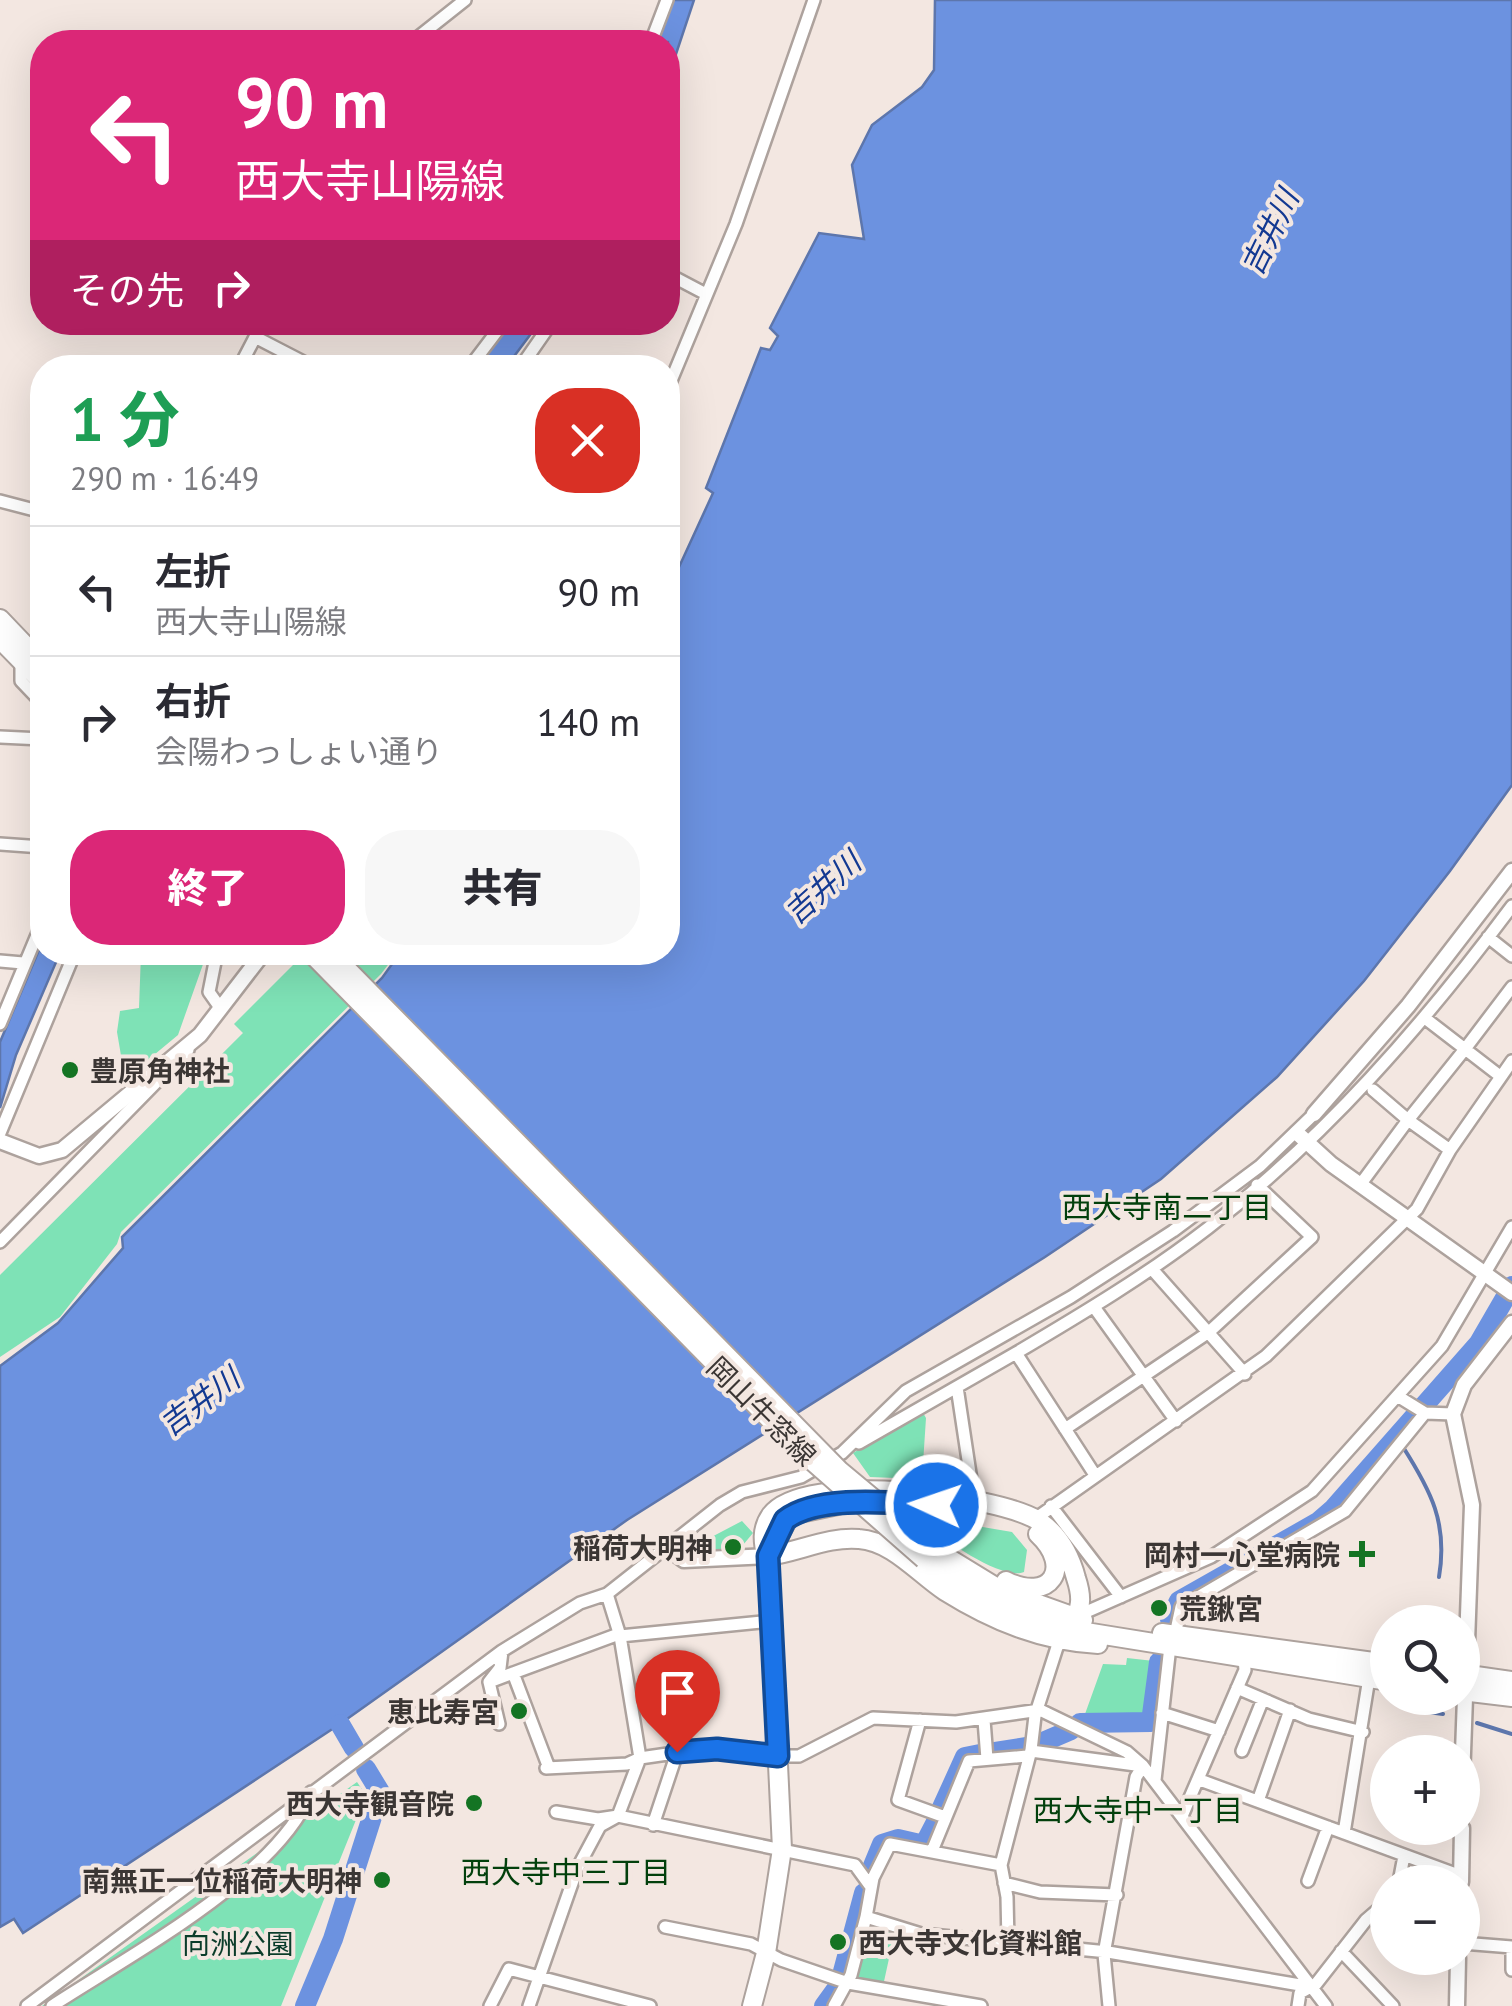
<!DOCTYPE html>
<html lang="ja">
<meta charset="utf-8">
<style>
:root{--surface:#fff;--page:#f7f7f7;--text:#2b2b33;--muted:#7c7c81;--line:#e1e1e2;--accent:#db2777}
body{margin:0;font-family:"PT Sans","Noto Sans JP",sans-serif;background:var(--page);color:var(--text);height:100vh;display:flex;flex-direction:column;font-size:38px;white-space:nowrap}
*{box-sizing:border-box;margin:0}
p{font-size:32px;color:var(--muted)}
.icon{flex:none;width:55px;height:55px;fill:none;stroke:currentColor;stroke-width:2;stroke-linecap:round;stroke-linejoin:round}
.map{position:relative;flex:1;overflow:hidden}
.details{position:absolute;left:30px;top:355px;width:650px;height:610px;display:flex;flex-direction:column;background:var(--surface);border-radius:40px;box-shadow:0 10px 40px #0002}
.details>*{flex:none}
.banner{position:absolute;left:30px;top:30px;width:650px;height:305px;border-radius:40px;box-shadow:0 10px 40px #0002;background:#db2777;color:#fff;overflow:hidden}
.buttons{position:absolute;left:1370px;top:1605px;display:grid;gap:20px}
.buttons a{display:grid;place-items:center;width:110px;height:110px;border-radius:50%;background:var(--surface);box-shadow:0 10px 40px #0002;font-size:50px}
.pin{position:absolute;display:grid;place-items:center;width:85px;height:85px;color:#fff;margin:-102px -42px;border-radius:50% 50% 50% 0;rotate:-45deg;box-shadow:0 0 10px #0007}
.pin .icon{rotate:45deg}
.me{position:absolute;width:110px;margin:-55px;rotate:273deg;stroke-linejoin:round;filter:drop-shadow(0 0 8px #0008)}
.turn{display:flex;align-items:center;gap:35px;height:210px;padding:0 40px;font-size:45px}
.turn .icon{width:130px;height:130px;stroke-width:2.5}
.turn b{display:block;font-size:70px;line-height:85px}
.then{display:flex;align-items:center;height:95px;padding:0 40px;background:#0003;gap:20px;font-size:38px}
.round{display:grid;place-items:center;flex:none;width:105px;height:105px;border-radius:40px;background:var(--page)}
.overview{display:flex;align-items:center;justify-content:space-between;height:170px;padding:0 40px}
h1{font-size:60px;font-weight:800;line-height:75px;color:#1e9e55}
.action{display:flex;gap:20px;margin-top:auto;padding:20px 40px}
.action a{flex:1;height:115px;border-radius:40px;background:var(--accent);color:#fff;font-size:40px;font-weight:800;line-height:115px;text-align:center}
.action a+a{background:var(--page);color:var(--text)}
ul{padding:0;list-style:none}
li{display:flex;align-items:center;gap:30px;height:130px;padding:0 40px;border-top:2px solid var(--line)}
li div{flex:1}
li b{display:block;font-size:38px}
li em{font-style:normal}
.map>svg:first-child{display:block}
.green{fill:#7ee2b6}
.water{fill:#6c92e0;stroke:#5d76ac;stroke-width:2.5}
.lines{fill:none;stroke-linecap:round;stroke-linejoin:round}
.stream{stroke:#5d76ac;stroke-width:4}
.river{stroke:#6c92e0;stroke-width:20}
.minor-casing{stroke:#ada29d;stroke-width:16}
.tertiary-casing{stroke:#ada29d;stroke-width:19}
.primary-casing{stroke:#ada29d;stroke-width:22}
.minor{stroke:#fff;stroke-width:11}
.tertiary{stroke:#fff;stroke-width:14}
.primary{stroke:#fff;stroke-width:18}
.primary-bridge-casing{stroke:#ada29d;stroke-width:22;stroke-linecap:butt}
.primary-bridge{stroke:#fff;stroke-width:18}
.route-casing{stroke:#114b97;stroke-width:25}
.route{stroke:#1a73e8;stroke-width:18}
.poi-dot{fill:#147423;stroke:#f3e7e1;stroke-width:4}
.labels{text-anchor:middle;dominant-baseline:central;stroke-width:8;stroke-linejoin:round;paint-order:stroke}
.poi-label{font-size:28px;font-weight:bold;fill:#3b3634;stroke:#f3e7e1;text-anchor:end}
.street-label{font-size:28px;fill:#3b3634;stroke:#f3e7e1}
.park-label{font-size:28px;fill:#0a3c2a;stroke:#f3e7e1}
.water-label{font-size:30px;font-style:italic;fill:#133992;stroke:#f3e7e1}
.neighbourhood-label{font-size:30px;fill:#02400c;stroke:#f3e7e1}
</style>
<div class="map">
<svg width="1512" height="2006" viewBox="0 0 1512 2006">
<rect width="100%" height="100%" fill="#f3e7e1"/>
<path class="green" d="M141,953H207L178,1035L125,1079L117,1032L120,1011L139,1008Z
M305,953H397L381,974L121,1232L117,1244L60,1317L0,1357V1275L243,1033L234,1024Z
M922,1411L926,1418L922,1479L870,1477L853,1453Z
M912,1515L1012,1532L1027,1550L1024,1572C1001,1582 933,1532 912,1515Z
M742,1521L753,1533L738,1551L701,1552L702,1542Z
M1127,1658L1154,1661L1149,1716L1085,1714L1103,1664L1126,1665Z
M357,1782L366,1795L281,2006H42Z
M868,1922L895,1931L883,1986L853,1980Z"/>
<path class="water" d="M673,0H694L668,78V42H658Z
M935,0H1512V785L1450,871L1364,981L1277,1077L1161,1179L1045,1257L627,1520L340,1724L23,1933L14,1919L0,1927V1366L58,1323L123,1248L122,1237L382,978L400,953L668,952V591L713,493L706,488L761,348L770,350L778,336L770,328L819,233L864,239L852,165L872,125L922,87L934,70Z
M510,323H539L506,367L476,368Z
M42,943V952L60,953L16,1055L0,1108V1042Z"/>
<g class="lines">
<path class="stream" d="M1403,1447C1431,1491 1448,1523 1439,1577
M1421,1622L1427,1608
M1419,1700L1420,1711L1443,1714
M1477,1723L1512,1734"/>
<path class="river" d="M1170,1619L1179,1601L1318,1522L1333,1509L1479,1343L1512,1286
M1080,1723L1151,1722L1159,1662
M340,1724L354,1748
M1036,1745L1071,1730
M989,1753L1027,1747
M940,1812L965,1757L985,1753
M870,1873L882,1844L898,1839L924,1845L938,1818
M842,1975L864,1893
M305,2006L333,1939L380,1792L366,1769
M824,2006L837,1988"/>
<defs>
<path id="minor" d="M412,42L465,0
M651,42L667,0
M668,274L706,294
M255,337L315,368
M239,368L263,322
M469,368L504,322
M520,368L552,322
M668,388L736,224L814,0
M0,501L42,512
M21,659V681L42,703
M0,737L42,739
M0,844L42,847
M1488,937L1512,956
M217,952L209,992L221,1009
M0,961L23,963
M0,1024L42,923
M1500,1076L1465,1049L1512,987
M1373,1090L1408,1120L1465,1049L1426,1019
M0,1133L75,952
M1450,1150L1512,1061
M0,1242L188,1050
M1152,1269L1245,1374
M1094,1307L1176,1421
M1016,1353C1082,1314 1147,1275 1208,1228C1325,1138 1424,1024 1512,906
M957,1387L974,1500
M1399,1397L1425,1413L1453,1414
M1065,1429L1209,1332L1312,1237L1257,1185
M859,1443L1016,1353L1095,1475
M1051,1506L1121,1597
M1035,1519L1266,1356L1417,1209L1450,1150L1408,1120L1360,1185
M1077,1616L1211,1557L1312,1491L1442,1346L1512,1227
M1175,1635L1181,1607L1345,1511L1425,1413
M620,1636L771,1621
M513,1673L549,1768
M489,1682L616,1635
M1237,1688L1309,1719L1363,1732
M1162,1713L1219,1731
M920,1720L898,1800L945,1817
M984,1720L987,1759
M499,1724L489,1682L500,1668L502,1651
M1031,1751L1143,1766L1136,1777L1104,1954L1109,2006
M1242,1751L1263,1699
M546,1768L627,1764L640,1758L702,1749L756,1756H799L873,1718L956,1722L1040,1710L1127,1752L1143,1766L1326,2006
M1155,1780L1170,1646
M1200,1780L1461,1876
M1258,1801L1290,1710
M556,1812L598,1819L618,1816L855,1865L871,1887
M1182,1816L1245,1670L1244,1659
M653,1825L677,1753
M1344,1833L1369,1678
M932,1851L969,1761L1027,1756
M1001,1865L890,1844L873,1878L866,1917L921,1934L1108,1952L1306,1986
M1308,1881L1328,1827
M1399,1882L1404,1856
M1004,1883L1040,1892L1117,1895
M665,1927L751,1944L781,1960L848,1983L981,2006
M1008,1943L1007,1897L1001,1865L1031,1750L1035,1716L1059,1641
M1462,1943L1512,1947
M1512,1948V1970
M1341,1951L1393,2006
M27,2006L502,1651L580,1603L607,1594L720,1505L742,1492L801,1477L842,1453L906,1391L1071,1297L1173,1231L1260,1166L1314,1114
M52,2006C128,1956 278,1877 311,1792
M490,2006L509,1969L650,2006
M529,2006L577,1869L600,1826L618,1816L640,1758L620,1636L607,1594
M834,2006L851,1975L866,1917
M1298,2006L1300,1993L1316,1984L1366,1920L1388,1901"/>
<path id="tertiary" d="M1314,1114L1408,1006L1512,871
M1297,1133L1331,1164L1512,1293
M0,1141L39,1156L62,1150L200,1035L264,952
M669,1549L684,1560L768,1556
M1462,1780L1472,1505L1453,1414L1464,1385L1512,1323
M1461,1882L1462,1828
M1457,2006L1458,1958"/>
<path id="primary" d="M0,619L42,663
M0,639L42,682
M935,1550L1002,1591L1083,1620
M768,1556C798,1552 829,1536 859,1539C892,1541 919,1574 945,1591C993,1621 1042,1641 1098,1644
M768,1556L790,1515L838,1505
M924,1559L979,1595L1067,1629L1388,1681
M1006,1581C1050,1603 1074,1568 1038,1534
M1162,1633L1388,1664
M1462,1674L1512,1681
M1462,1691L1512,1697
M752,2006L766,1953L782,1849L769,1574C767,1552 757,1535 771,1515C804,1471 996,1494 1039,1521C1059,1535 1070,1555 1076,1578C1079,1587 1082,1598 1079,1608C1076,1619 1065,1631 1059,1641"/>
</defs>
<use href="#minor" class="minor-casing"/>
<use href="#tertiary" class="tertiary-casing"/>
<use href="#primary" class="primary-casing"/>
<use href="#minor" class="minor"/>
<use href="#tertiary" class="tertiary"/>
<use href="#primary" class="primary"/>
<defs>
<path id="primary-bridge" d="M310,952L802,1452L924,1559
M330,952L840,1471L935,1550"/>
</defs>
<use href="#primary-bridge" class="primary-bridge-casing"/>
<use href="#primary-bridge" class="primary-bridge"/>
</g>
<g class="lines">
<defs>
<path id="route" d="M677,1752L717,1749L778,1756L768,1556L785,1520C818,1494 895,1503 936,1505"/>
</defs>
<use href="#route" class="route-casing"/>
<use href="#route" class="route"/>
</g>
<g class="poi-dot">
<circle cx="70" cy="1070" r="10"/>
<circle cx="733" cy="1547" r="10"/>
<path d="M1357 1539h10v10h10v10h-10v10h-10v-10h-10v-10h10z"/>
<circle cx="1159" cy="1608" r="10"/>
<circle cx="519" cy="1711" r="10"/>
<circle cx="474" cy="1803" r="10"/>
<circle cx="382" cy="1880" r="10"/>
<circle cx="838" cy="1942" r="10"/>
</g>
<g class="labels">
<g class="poi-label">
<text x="90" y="1070" text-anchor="start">豊原角神社</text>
<text x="713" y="1547">稲荷大明神</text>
<text x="1340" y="1554">岡村一心堂病院</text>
<text x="1179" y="1608" text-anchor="start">荒鍬宮</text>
<text x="499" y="1711">恵比寿宮</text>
<text x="454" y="1803">西大寺観音院</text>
<text x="362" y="1880">南無正一位稲荷大明神</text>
<text x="858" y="1942" text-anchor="start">西大寺文化資料館</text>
</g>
<g class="street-label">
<text transform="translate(762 1411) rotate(45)">岡山牛窓線</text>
</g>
<g class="park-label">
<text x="238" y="1943">向洲公園</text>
</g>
<g class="water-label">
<text transform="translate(1269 232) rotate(-64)">吉井川</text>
<text transform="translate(822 887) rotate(-42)">吉井川</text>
<text transform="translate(199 1401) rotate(-37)">吉井川</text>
</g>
<g class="neighbourhood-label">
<text x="1167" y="1206">西大寺南二丁目</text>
<text x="1138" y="1809">西大寺中一丁目</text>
<text x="566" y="1871">西大寺中三丁目</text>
</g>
</g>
</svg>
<div class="buttons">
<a><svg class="icon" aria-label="search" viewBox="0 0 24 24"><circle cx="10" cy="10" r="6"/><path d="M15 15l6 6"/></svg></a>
<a>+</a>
<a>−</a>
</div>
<div class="pin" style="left:677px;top:1752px;background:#d93025"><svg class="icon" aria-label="arrive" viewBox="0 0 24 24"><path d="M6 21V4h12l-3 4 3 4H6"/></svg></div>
<svg class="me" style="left:936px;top:1505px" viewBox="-20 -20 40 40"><circle r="17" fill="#1a73e8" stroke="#fff" stroke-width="3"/><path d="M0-11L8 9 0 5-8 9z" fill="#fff"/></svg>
<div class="banner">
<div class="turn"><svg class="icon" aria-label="left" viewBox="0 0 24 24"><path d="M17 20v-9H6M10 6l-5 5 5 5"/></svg><div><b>90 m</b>西大寺山陽線</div></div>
<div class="then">その先<svg class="icon" aria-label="right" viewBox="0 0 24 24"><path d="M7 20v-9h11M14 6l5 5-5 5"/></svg></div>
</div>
<section class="details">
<div class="overview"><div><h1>1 分</h1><p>290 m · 16:49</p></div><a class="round" style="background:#d93025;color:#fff"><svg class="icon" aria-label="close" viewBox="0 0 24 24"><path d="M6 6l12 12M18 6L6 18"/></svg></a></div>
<ul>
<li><svg class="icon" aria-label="left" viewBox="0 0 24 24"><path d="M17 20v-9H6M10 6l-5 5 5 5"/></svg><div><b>左折</b><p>西大寺山陽線</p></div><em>90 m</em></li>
<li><svg class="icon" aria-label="right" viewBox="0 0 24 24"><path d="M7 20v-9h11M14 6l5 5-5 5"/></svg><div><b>右折</b><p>会陽わっしょい通り</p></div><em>140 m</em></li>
</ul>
<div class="action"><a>終了</a><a>共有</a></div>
</section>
</div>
